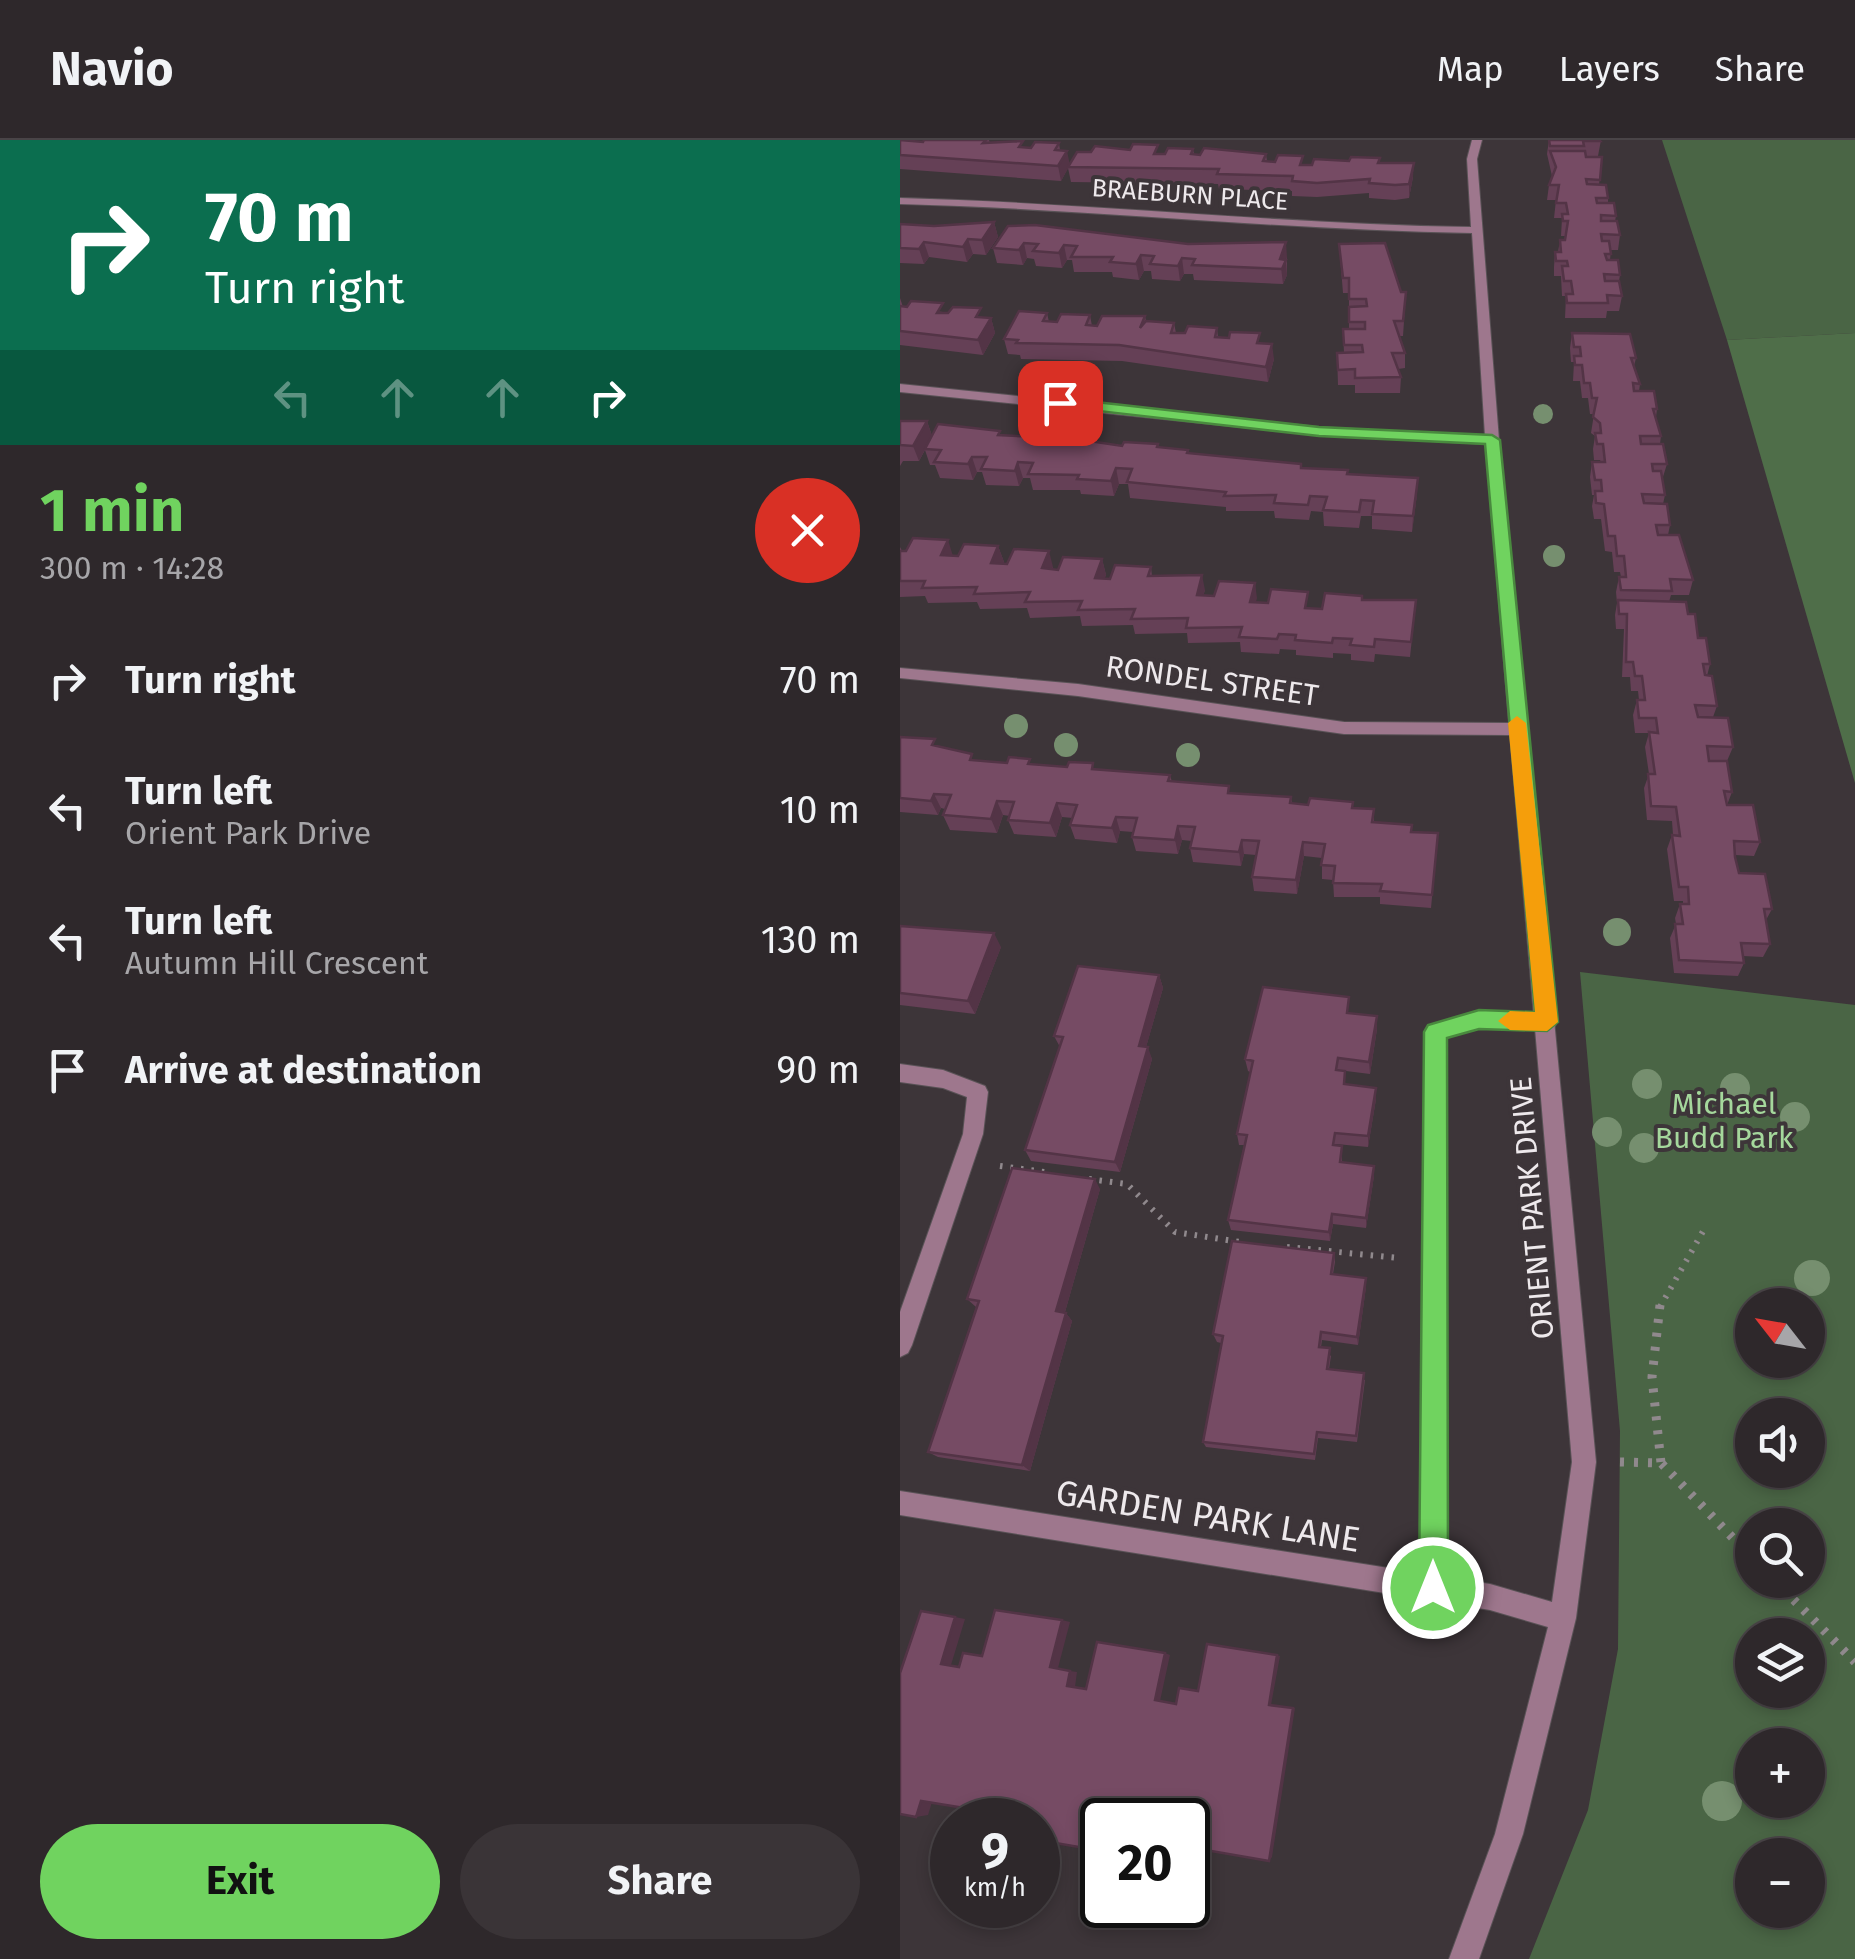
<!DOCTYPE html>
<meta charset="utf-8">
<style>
:root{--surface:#2e282b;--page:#3a3437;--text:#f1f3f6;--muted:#a7a6a9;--line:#494447;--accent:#70d35f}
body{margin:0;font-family:"Fira Sans",sans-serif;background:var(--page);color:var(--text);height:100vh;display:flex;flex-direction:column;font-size:38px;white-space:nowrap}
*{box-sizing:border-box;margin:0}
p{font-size:32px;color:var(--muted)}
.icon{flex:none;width:55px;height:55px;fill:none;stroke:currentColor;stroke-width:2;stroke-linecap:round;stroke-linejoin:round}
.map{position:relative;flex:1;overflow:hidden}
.sheet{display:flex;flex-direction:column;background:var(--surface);width:900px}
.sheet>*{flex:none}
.banner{background:#0b6e4f;color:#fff;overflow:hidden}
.needle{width:65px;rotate:301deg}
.controls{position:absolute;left:835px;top:1148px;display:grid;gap:20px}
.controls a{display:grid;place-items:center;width:90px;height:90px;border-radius:50%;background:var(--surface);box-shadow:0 5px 15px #0003,0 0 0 2px var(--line);font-size:50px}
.speed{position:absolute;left:30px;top:1658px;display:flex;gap:20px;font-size:50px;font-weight:700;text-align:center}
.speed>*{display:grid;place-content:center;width:130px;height:130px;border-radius:50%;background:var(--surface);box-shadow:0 5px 15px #0003,0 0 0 2px var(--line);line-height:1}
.speed small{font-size:25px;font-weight:400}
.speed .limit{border:5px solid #111;border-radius:15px;background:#fff;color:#111}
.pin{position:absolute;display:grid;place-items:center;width:85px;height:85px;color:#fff;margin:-42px;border-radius:20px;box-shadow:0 5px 15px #0006}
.me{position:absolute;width:110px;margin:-55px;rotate:0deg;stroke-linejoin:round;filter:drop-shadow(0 0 8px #0008)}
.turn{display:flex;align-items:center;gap:35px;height:210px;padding:0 40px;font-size:45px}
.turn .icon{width:130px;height:130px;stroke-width:2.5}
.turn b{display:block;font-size:70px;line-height:85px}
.lanes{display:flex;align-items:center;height:95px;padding:0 40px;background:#0003;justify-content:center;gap:50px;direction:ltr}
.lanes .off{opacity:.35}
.round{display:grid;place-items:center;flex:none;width:105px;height:105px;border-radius:52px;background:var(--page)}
.head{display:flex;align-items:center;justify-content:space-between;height:170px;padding:0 40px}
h1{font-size:60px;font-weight:700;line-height:75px;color:var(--accent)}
.button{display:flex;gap:20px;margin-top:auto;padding:20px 40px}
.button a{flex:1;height:115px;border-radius:60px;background:var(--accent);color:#111;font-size:40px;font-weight:700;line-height:115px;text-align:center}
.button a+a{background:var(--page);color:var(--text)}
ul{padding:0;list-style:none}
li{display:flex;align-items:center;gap:30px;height:130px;padding:0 40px}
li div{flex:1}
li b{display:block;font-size:38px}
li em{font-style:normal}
header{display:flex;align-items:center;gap:60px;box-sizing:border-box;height:140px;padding:0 50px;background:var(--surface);border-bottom:2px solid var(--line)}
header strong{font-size:48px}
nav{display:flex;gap:55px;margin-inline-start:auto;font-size:35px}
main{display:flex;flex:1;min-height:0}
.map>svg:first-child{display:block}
.green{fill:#4a6545;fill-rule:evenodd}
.forest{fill:#4f6e49}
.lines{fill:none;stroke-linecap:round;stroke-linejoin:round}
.lane-casing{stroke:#595256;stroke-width:2}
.street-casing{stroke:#595256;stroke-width:2}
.path-far1{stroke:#90898d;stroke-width:6;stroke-dasharray:2.5 8;stroke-linecap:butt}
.path{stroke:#90898d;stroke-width:9;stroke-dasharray:4 10;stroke-linecap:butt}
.lane{fill:#9e778d;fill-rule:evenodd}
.street{fill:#9e778d;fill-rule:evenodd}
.tree{fill:#768f6f}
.wall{fill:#654056}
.shaded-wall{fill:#533446}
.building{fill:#764b64;stroke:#533446;stroke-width:2.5}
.route{fill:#70d35f;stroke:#49893e;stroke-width:2.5}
.slow{fill:#f59e0b}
.labels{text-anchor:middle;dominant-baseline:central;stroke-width:8;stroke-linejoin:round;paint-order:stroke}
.far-street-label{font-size:25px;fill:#eee9ec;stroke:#3d3539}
.street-label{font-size:30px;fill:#eee9ec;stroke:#3d3539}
.park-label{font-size:30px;fill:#a5d89c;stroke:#3d3539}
.near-street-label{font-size:35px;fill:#eee9ec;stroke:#3d3539}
</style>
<header>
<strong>Navio</strong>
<nav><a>Map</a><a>Layers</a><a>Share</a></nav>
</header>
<main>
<section class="sheet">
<div class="banner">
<div class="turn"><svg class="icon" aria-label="right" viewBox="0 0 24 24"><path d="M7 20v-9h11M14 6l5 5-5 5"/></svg><div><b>70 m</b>Turn right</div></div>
<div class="lanes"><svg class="icon off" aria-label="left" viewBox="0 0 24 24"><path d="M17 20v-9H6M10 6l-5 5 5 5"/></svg><svg class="icon off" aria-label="ahead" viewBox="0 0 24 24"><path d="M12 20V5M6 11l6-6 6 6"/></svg><svg class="icon off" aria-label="ahead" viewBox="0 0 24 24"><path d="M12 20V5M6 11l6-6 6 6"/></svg><svg class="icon" aria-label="right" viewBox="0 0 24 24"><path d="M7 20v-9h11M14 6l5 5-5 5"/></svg></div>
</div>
<div class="head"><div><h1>1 min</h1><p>300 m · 14:28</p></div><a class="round" style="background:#d93025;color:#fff"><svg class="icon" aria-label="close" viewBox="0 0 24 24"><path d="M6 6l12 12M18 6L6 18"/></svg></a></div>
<ul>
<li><svg class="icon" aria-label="right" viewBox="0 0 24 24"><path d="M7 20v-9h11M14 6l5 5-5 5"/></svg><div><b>Turn right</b></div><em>70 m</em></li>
<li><svg class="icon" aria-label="left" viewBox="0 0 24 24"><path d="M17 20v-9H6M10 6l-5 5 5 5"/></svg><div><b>Turn left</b><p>Orient Park Drive</p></div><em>10 m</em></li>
<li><svg class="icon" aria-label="left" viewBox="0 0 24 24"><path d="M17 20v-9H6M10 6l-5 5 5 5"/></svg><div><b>Turn left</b><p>Autumn Hill Crescent</p></div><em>130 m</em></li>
<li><svg class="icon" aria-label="arrive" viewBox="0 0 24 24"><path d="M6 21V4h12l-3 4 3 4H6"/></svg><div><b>Arrive at destination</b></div><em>90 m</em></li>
</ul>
<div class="button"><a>Exit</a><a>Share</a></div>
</section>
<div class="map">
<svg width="955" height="1819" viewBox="0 0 955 1819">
<rect width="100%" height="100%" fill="#3d3539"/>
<path class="green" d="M762,0H955V193L827,200Z
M680,832L955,865V1819H629L688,1670L718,1509L720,1291ZM852,1165H908V1220H852ZM852,1275H908V1330H852ZM852,1385H908V1440H852ZM852,1495H908V1550H852ZM852,1605H908V1660H852ZM852,1715H908V1770H852Z"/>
<path class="forest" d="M955,193V643L827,200Z"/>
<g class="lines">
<defs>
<path id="lane" d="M579,871L647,874L654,876L657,882L654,888L647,890L579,887L545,897L546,1448L542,1457L533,1461L524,1457L520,1448L525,892L528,886Z"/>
<path id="street" d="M572,0H582L577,19L599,300L696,1322L676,1478L623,1694L579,1819H549L595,1694L648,1487L590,1470L0,1375V1351L590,1444L652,1462L672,1322L610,595L444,594L178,556L0,538V528L178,544L444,582L609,583L586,304L419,295L0,252V244L419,287L585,296L572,93C381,90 191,69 0,64V58C191,63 380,84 571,87L567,19Z
M0,924L43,930L85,946L88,952L83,994L12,1205L8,1213L0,1217V1172L63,994L67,957L43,948L0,942Z"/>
</defs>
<use href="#lane" class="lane-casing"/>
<use href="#street" class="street-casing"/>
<path class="path-far1" d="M100,1026L152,1033
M189,1039L227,1044L275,1092L340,1102
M387,1107L499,1118
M760,1167L806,1086"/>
<path class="path" d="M760,1165L752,1237L761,1323
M720,1322L761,1323L852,1418
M874,1440L955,1522"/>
<use href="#lane" class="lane"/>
<use href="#street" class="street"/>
</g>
<g class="tree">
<circle cx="643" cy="274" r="10"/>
<circle cx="654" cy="416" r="11"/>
<circle cx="116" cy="586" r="12"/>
<circle cx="166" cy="605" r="12"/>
<circle cx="288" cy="615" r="12"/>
<circle cx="717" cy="792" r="14"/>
<circle cx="747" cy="944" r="15"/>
<circle cx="835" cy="948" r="15"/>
<circle cx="895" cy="977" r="15"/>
<circle cx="707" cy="992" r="15"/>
<circle cx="744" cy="1008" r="15"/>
<circle cx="912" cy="1138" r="18"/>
<circle cx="822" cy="1661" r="20"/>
</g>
<path class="wall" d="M0,0L18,2L89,0L90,3L131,8L159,3L160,10L170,24L265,14L293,9L294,14H366L367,21L412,25L480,18V23L513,37L509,58L495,60L469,58V53L417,57L392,56V51L319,49L318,44L171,42L168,28L161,41L0,29Z
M649,0H701L698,16H685L686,17H702L699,45L708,58V63L716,76L715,81L720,95L718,110H711L710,120L720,135L719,141L722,156L719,171H707L706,178H665L666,156H662L661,136H654V127L655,112H658L660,100H665L666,96H661L662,78H654L656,60H647L649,45L652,36L647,14Z
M94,82L98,97L86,115L73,114L67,122L29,117L24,124L0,123V84L34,86Z
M108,86L387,117V135L383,144L294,140L293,134H284L280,141L252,139L251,131H244L239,140L213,137L212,132H174L172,120H167L162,128L136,126L134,119L127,118L123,125L97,123L93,108Z
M439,104L501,152H506L503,196H499L505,213V228L498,229L501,237L500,253H455V245H438L437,213H444L443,189H449V153H443Z
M0,158L3,167L91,178L95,193L83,215L0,205Z
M147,173L149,182H157L190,175L192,186L245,176L246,181L274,183L276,193H285L317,188L318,197L361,203L374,219L368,242L222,221L121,219L120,215L108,214L104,199Z
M672,193L736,218L734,226L740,244L739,251L757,269L756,277L761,296L760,304L767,324L762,340L765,355L763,364L770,385L768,395L793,440L789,455H771L769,462L788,474L810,524L807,536L817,566L813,577L833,607L827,621L832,652L827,665L860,702L854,716L835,715L839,733L872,769L866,780L870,804L863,817L843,816L844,823L838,836L774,833L770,798L776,784L775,778L780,764H783V761H774L767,709L772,695H773L772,681L747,680L744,648L749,634L745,607L749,593H735L733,575L737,560H739L738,551H731L730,537H722L724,489H716L715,475L717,463L716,452L719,437H721L720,432H714L712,412L705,411L701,379H694L692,366L694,355H692L690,337L692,322H701L700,320H694L693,309L695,296L691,293L694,274H690L688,258H682L680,241H673L674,222H671L670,208Z
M0,281H27L32,296L101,295L161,303L222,306L258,304L259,308L288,310L289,313L401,324L402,328L448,334L517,354L512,392L472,389V376H461L459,388L424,386L423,372L411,371L409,380L375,378L374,371H326V367L230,358L228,344H219L214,356L181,354L180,350H133L130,338H123L119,346L86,345L82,332H77L73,340L40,338L35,325H30L25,310L19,321H3L0,326Z
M98,406L104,422L103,424L153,427L152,429L158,430L202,419L206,435L204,439H210L251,427L252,436L305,450L303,456H314L355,443L356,462L409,468L422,469L462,460H516L510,517L475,514L474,522L451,520V514L433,513V518L396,515V510L380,509L379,514L341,512L340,502L288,503L287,493L235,494L233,485L182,486L180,476L130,478L127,468L80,469L77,462L28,463L25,456L0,457V407L2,411L58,416Z
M0,597L38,606L75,620L270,635L272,642L330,653L391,657L392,663L408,665L453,662V668L474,669V683L511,692L538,693L531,768L480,764V757H434L433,740L422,739V718L404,716L397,754L354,751L352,737L356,715L344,714L341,726L293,722L290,708L292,701L282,700L278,714L236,711L232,697L233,692L220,691L217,703L175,699L170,685L173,678L162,677L156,697L114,694L108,680L110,676L103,675L97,693L50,690L43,675L45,669L41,668L38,675L0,672Z
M0,786L101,807L75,874L0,865Z
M259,835L263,848L246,907L252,919L220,1032L131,1021L125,1010L160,907L154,896Z
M449,873L477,889L470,934L438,930L446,944L476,948V959L468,1007L436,1004L435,1006H442V1022L474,1026V1036L466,1088L433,1084L430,1101L331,1090L328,1080L344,1005H339L337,994L350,932L348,931L345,919Z
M200,1049L165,1172L172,1181L130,1331L38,1317L28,1312L76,1167L67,1159Z
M434,1113L435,1122L433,1134L466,1147L458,1205L422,1200L421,1207L431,1216L429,1229L465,1240L457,1302L418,1298L415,1320L306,1307L303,1302L321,1203L317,1202L313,1194Z"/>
<path class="shaded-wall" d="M167,11L170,25L161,41L158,26Z
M514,23L513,37L509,58V44Z
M94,82L98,97L86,115L82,100Z
M68,99L73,114L67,122L63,107Z
M24,102L29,117L24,124L19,109Z
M386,102L387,117L386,122V120L387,135L383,144L380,119Z
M124,103L127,118L123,125L119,110Z
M164,105L167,120L162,128L159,113Z
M241,115L244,131L239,140L236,124Z
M282,118L284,134L280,141L278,126Z
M91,178L95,193L83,215L78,200Z
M372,204L374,219L368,242L366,227Z
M27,281L32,296L19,321L13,306Z
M72,317L77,332L73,340L68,324Z
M118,322L123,338L119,346L115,331Z
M216,328L219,344L214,356L211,341Z
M518,338L517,354L512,392L513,376Z
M48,400L53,416L41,415Z
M98,406L104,422L96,439L91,423Z
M149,411L153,427L146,444L142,428Z
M202,419L206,435L199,453L195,438Z
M302,435L305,450L299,470L297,455Z
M355,443L357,458L352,477L350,462Z
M34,654L41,668L38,675L31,661Z
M97,661L103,675L97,693L91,679Z
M157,663L162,677L156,697L150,683Z
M216,677L220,691L217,703L212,688Z
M278,686L282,700L278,714L275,700Z
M342,700L344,714L341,726L339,712Z
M403,702L404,716L397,754L396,740Z
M94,793L101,807L75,874L68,861Z
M259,835L263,848L243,918L239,906Z
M477,876V889L470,934L469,922Z
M248,907L252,919L220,1032L215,1022Z
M476,948V959L468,1007V996Z
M474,1026V1036L466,1088V1078Z
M195,1039L200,1049L163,1179L156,1171Z
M432,1074L433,1084L430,1101L429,1092Z
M466,1138V1147L458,1205L457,1197Z
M166,1173L172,1181L130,1331L122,1325Z
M55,1477L65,1479L51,1525L41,1524Z
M162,1480L170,1482L158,1528L150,1527Z
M265,1513L270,1515L260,1561L255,1560Z
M377,1515L380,1516L371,1565H369Z
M170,1531L177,1532L175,1547L167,1546Z
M393,1568H395L372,1717L369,1721Z
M33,1659L28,1675L16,1677L21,1661Z"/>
<path class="building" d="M0,0L23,2L24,0H86L83,3L123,1L119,7L131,8L135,2L159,3L155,10L167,11L158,26L0,15Z
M649,0H699L700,1H683L684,6H650Z
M233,4L258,5L254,14H265L268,8L293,9L291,14L300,15L304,8L366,14L363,21L375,22L378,15L403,16L400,25H412L414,19L449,21L451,17L480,18L478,23H514L509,44L495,45L469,43L470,39L417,43L392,41L393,36L317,34L319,29L168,27L177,12H191L195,6L230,10Z
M650,11H685L686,17H702L700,40L686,39L687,44L706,45L708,58H696L697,63H714L716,76L701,75V81H717L720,95L701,94L702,101H709L711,114H705L707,120H718L720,135L704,134L705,141H719L722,156L707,155L708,163H667L666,154H673L671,141H664L662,126H668L667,121H656L655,112H661L660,100H665L668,81H663L662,74H668L666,63H656L659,45H649L656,27Z
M94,82L82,100L68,99L63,107L24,102L19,109L0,108V84L34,86Z
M135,85L288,104L386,102L380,119L386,120L382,129L292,125L295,119L282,118L278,126L250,124L254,116L241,115L236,124L210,122L213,117H171L177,106L164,105L159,113L133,111L138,104L124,103L119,110L93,108L108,86Z
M485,103L501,152H506L503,181H494L505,213H492L501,237L455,238V229L438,230L437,213L463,212L462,205H444L443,189H465V182H449V167L467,166L466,159H449V138H443L439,104Z
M11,161L43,163L37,173H48L53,167L81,168L76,177L91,178L78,200L0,191V166L7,167Z
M119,171L147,173L143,181L157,182L161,174L190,175L186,185L197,186L202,176H245L240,188L246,181L274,183L271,193H285L288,186L317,188L315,197L329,198L330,192L360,193L357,203L372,204L366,227L219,205L116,203L118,200L104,199Z
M672,193L730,194L736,218H731L740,244L733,243L734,251H754L757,269H753L761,296H740L741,304H763L767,324H752L753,331H761L765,355L742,354L744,363L767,364L770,385H756L758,395H779L793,440L770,439L772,451L721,450L719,437H726L724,416H717L715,396H708L704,364L696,363L695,351H702L701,340H695L692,322H705L703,304H697L695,293H701L700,283L693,277L697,258H692L690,243H684L682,225H675L674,216H681L680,207H674Z
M0,281H27L13,306L0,305Z
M38,284L100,291L98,295L159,298L157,303L174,304L176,299L222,306L224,302L258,304L257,307L288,310L287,313L401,324V328L448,330L447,334L518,338L513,376L472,374L474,361L461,360L459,372L423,370L427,357L410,356L408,365L374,363L376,355L324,356L326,352L227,342L232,329L216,328L211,341L177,339L179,335L128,334L133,323L118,322L115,331L81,329L87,317H72L68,324L34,322L41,310L25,309Z
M13,398L48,400L41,415L58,416L64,404L98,406L91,423L107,424L114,409L149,411L142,428L158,430L163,417L202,419L195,438L210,439L215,425L251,427L248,436L302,435L297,455L314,456L319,441L355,443L350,462L368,463L371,449L408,452L405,468L422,469L425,453L462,456V460H516L511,502L475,499L474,507L450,505L452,499L433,498L432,503L395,500L396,495L379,494L377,499L339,497L342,487L286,488L288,478L231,479L235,469L178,470L182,461L125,462L130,452L74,454L77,447L22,448L25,441H0V411H6Z
M718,460L786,462L788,474H795L798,498H806L810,524H803L805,535L812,536L817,566L795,565L798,577L828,578L833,607L807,606L809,621H827L832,652L824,651L827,665H853L860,702L834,701L835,717L839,733L865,734L872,769H864L870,804L841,803L844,823L779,820L775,784H783L780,764H789L788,747H779L772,695L780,696L776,667L751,666L748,634H755L749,592L758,593L756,578H739L737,560H745L742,536H735L733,522H726L727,474H719Z
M0,597L35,599L32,605L72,614L70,620L107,623L109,617L130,619L128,624L167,627L169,622L193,623L192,629L270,635L268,641L329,646L328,653L391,657L390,663L408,665L410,658L453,662L452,668L474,669L472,682L512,685L511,692L538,693L532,755L480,751L482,744L433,743L435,726L421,725L425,704L403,702L396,740L352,737L359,701L342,700L339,712L290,708L295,687L278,686L275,700L232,697L237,678L216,677L212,688L170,685L177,665L157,663L150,683L108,680L114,662L97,661L91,679L43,675L51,655L34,654L31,661L0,658Z
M0,786L94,793L68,861L0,853Z
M178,826L259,835L239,906L248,907L215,1022L125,1010L163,897L154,896Z
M363,847L449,857L447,873L477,876L469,922L438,918L436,930L445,931L444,944L476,948L468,996L435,993L433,1005L442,1006L440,1022L474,1026L466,1078L432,1074L429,1092L328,1080L347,995L337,994L353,921L345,919Z
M112,1028L195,1039L156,1171L166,1173L122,1325L28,1312L79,1161L67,1159Z
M332,1101L434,1113L431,1134L466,1138L457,1197L421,1192L419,1207L430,1208L427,1229L464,1233L456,1296L417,1292L414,1314L303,1302L323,1196L313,1194Z
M95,1470L162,1480L150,1527L170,1531L167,1546L186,1549L197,1502L265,1513L255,1560L276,1564L279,1548L298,1551L307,1504L377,1515L369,1565L393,1568L369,1721L288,1707V1680H202V1711L138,1700V1680L21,1661L16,1677L0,1674V1533L21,1471L55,1477L41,1524L59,1527L63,1513L82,1516Z"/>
<path class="route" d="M160,258L419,287L592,295L600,300L658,882L647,891L579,889L547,898L548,1448L544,1458L533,1462L523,1458L519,1448L524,892L528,885L579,870L635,872L585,304L419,296L154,266V260Z"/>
<path class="slow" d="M617,576L626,583L658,882L647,891L610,890L598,881L610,871L635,872L608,583Z"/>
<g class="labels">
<g class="far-street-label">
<text transform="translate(290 55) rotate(4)">BRAEBURN PLACE</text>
</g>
<g class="street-label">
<text transform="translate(312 541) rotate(8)">RONDEL STREET</text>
<text transform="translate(632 1068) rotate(-95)">ORIENT PARK DRIVE</text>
</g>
<g class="park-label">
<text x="824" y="964">Michael<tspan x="824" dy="34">Budd Park</tspan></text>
</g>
<g class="near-street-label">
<text transform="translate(308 1376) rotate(9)">GARDEN PARK LANE</text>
</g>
</g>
</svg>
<div class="controls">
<a><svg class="needle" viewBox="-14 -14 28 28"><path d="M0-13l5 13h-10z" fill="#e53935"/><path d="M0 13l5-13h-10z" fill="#a7a6a9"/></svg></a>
<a><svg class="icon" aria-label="sound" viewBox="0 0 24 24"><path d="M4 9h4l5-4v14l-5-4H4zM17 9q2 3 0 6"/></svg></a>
<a><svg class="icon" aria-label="search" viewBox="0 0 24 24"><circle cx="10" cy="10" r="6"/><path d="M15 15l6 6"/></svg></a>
<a><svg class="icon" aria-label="layers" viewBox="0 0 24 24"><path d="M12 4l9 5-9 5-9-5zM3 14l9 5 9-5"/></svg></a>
<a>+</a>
<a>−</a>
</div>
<div class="speed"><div>9<small>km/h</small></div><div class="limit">20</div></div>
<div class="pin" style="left:160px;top:263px;background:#d93025"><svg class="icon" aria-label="arrive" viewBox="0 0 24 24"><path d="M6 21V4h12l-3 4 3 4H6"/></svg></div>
<svg class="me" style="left:533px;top:1448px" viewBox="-20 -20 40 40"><circle r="17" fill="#70d35f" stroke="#fff" stroke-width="3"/><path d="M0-11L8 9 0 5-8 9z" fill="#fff"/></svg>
</div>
</main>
